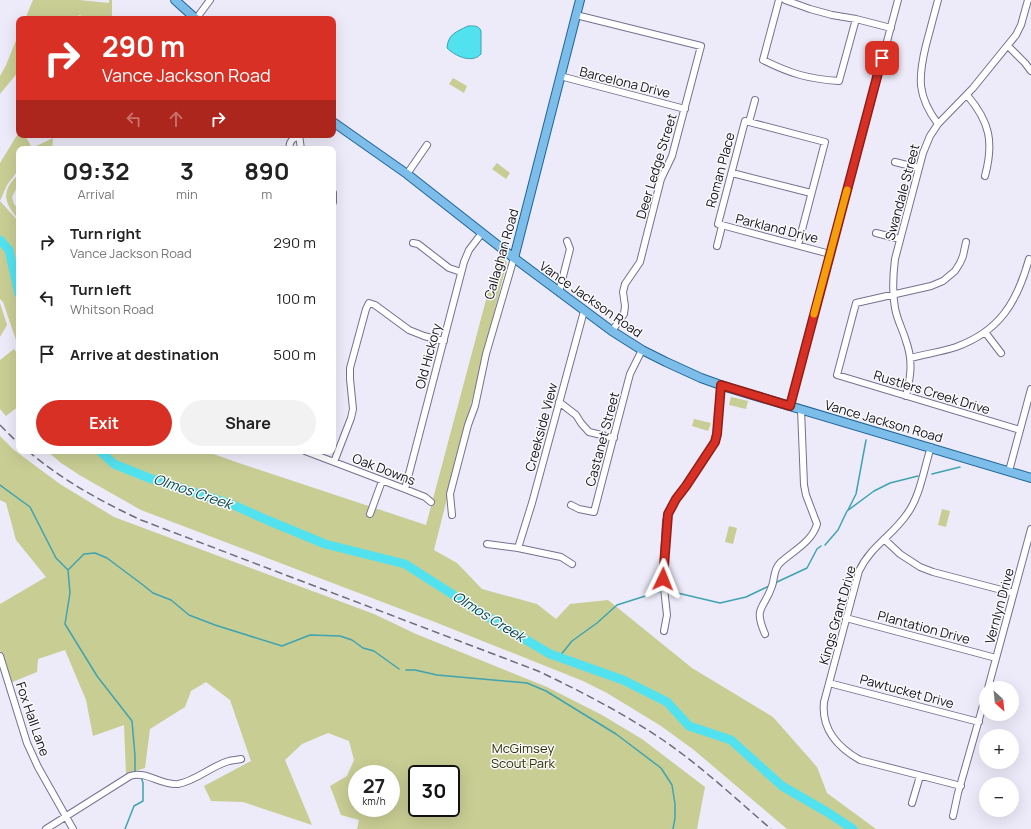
<!DOCTYPE html>
<meta charset="utf-8">
<style>
:root{--surface:#fff;--page:#f2f2f2;--text:#222;--muted:#767676;--accent:#d93025}
body{margin:0;font-family:Manrope,sans-serif;background:var(--page);color:var(--text);height:100vh;display:flex;flex-direction:column;font-size:15px;white-space:nowrap}
*{box-sizing:border-box;margin:0}
p{font-size:13px;color:var(--muted)}
.icon{flex:none;width:22px;height:22px;fill:none;stroke:currentColor;stroke-width:2;stroke-linecap:round;stroke-linejoin:round}
.map{position:relative;flex:1;overflow:hidden}
.sheet{position:absolute;left:16px;top:146px;width:320px;height:308px;display:flex;flex-direction:column;background:var(--surface);border-radius:8px;box-shadow:0 4px 16px #0002}
.sheet>*{flex:none}
.top-card{position:absolute;left:16px;top:16px;width:320px;height:122px;border-radius:8px;box-shadow:0 4px 16px #0002;background:#d93025;color:#fff;overflow:hidden}
.needle{width:26px;rotate:153deg}
.buttons{position:absolute;left:979px;top:681px;display:grid;gap:8px}
.buttons a{display:grid;place-items:center;width:40px;height:40px;border-radius:50%;background:var(--surface);box-shadow:0 4px 16px #0002;font-size:20px}
.speed{position:absolute;left:348px;top:765px;display:flex;gap:8px;font-size:20px;font-weight:700;text-align:center}
.speed>*{display:grid;place-content:center;width:52px;height:52px;border-radius:50%;background:var(--surface);box-shadow:0 4px 16px #0002;line-height:1}
.speed small{font-size:10px;font-weight:400}
.speed .limit{border:2px solid #111;border-radius:6px;background:#fff;color:#111}
.pin{position:absolute;display:grid;place-items:center;width:34px;height:34px;color:#fff;margin:-17px;border-radius:8px;box-shadow:0 2px 6px #0006}
.me{position:absolute;width:44px;margin:-22px;rotate:2deg;stroke-linejoin:round;filter:drop-shadow(0 0 3px #0008)}
.turn{display:flex;align-items:center;gap:14px;height:84px;padding:0 20px;font-size:18px}
.turn .icon{width:52px;height:52px;stroke-width:2.5}
.turn b{display:block;font-size:28px;line-height:34px}
.lanes{display:flex;align-items:center;height:38px;padding:0 20px;background:#0003;justify-content:center;gap:20px;direction:ltr}
.lanes .off{opacity:.35}
.eta{display:flex;justify-content:space-evenly;align-items:center;height:68px;text-align:center}
.eta b{font-size:24px;font-weight:700;line-height:28px}
.cta{display:flex;gap:8px;margin-top:auto;padding:8px 20px}
.cta a{flex:1;height:46px;border-radius:24px;background:var(--accent);color:#fff;font-size:16px;font-weight:700;line-height:46px;text-align:center}
.cta a+a{background:var(--page);color:var(--text)}
ul{padding:0;list-style:none}
li{display:flex;align-items:center;gap:12px;height:56px;padding:0 20px}
li div{flex:1}
li b{display:block;font-size:15px}
li em{font-style:normal}
.map>svg:first-child{display:block}
.green{fill:#c8cd94;fill-rule:evenodd}
.water{fill:#52e2ef;stroke:#3fa3b0}
.lines{fill:none;stroke-linecap:round;stroke-linejoin:round}
.stream{stroke:#3fa3b0;stroke-width:1.5}
.river{stroke:#52e2ef;stroke-width:9}
.minor-casing{stroke:#767090;stroke-width:8}
.major-casing{stroke:#206498;stroke-width:10}
.minor{stroke:#fff;stroke-width:6}
.major{stroke:#7dbde9;stroke-width:8}
.rail{stroke:#6f6c79;stroke-width:1.5;stroke-dasharray:8 4;stroke-linecap:butt}
.route-casing{stroke:#8d1f18;stroke-width:10}
.route{stroke:#d93025;stroke-width:7}
.slow{stroke:#f59e0b;stroke-width:7}
.labels{text-anchor:middle;dominant-baseline:central;stroke-width:3;stroke-linejoin:round;paint-order:stroke}
.street-label{font-size:13px;fill:#13101c;stroke:#fafafa}
.park-label{font-size:13px;fill:#2d2f04;stroke:#fafafa}
.water-label{font-size:14px;font-style:italic;fill:#04484d;stroke:#fafafa}
</style>
<div class="map">
<svg width="1031" height="829" viewBox="0 0 1031 829">
<rect width="100%" height="100%" fill="#edebf9"/>
<path class="green" d="M33,0H79L109,3V0H112V19L84,18L80,15L72,19H25Z
M19,33V71L0,94V76L6,65Z
M453,78L467,86L464,93L449,84Z
M19,132V135H25L32,148L53,138L52,149H19V169L7,185L0,201L19,222V349L3,302L0,299V163Z
M497,163L510,173L506,179L492,169Z
M19,174V183L12,197L14,204L19,210V220C4,203 0,191 19,174Z
M498,255L507,262L434,550L457,563L482,589L537,604L556,619L570,604L608,600L692,668L773,717L817,767L827,793L876,829H787L694,750L661,726L607,693L583,681L440,624L141,510L81,476L61,463L47,451H205L236,462L426,525Z
M0,303L7,325L0,337Z
M14,349L19,356V406L6,416L0,409V360Z
M731,397L748,401L746,409L729,405Z
M694,419L711,423L708,431L692,426Z
M0,436L14,450L60,484L114,517L374,614L416,634L547,687L602,715L642,739L705,787L697,829H357L359,820L341,815L330,786L347,776L354,760L349,741L328,733L302,744L285,760L312,825L243,802L211,801L204,786L251,761L230,700L206,682L191,691L185,707L150,729L145,768L126,774L124,725L93,736L86,700L65,650L38,659L37,672L10,683L0,650V604L46,577L16,540L6,503L0,500ZM357,774H391V808H357ZM417,774H451V808H417Z
M942,509L950,511L946,527L938,525Z
M729,526L737,528L733,544L725,542Z"/>
<path class="water" d="M468,26C473,26 479,25 481,31V54C472,64 455,56 447,48C448,34 456,32 468,26Z"/>
<g class="lines">
<path class="stream" d="M932,474L960,467
M0,485L30,507L56,558L68,570L70,593L65,624L97,676L132,721L135,756V773
M848,510L856,494L866,440
M825,545L838,530L847,511L874,491L890,483L918,476
M68,570L84,554L95,553L107,558L143,585L153,593L171,600L189,615L215,625L282,646L310,635L340,636L352,640L363,648L374,651L399,669
M777,582L807,568L817,549L821,546
M669,591L720,603L746,597L769,586
M559,657L572,641L597,623L617,605L661,591
M406,670H415L437,675L527,683L546,691L616,734L661,768L672,785L675,804V818L673,829
M125,829L134,806L143,801V783L141,777"/>
<path class="river" d="M0,240L9,250L19,294
M100,451L114,464L149,478L231,504L267,520L325,544L405,564L499,624L550,654L623,680L667,702L689,726L731,740L782,786L827,812L853,829"/>
<defs>
<path id="minor" d="M779,0L763,60C791,74 809,79 839,81L856,19
M785,0L810,9L832,15L856,19L891,28
M938,0C934,15 930,30 926,45C918,78 917,96 938,124
M576,15L701,46L672,156L661,179L640,262L625,284L623,292L625,306L624,314L612,331
M196,19L210,0
M1008,46L1025,63L1031,71
M560,76L685,109
M967,95C990,122 994,142 985,176
M749,122L755,100
M299,135L301,149
M290,149C288,142 293,138 299,136
M895,162L919,168
M732,173L811,193
M407,174L427,145
M333,193V202
M876,233L900,239
M966,242L963,256L960,263L955,271L943,281L931,286L856,303L837,375L1020,430
M413,243L418,244L449,268L461,272
M798,245L825,142L745,121L718,224L830,254
M717,246L722,226
M559,292L570,249L567,241
M985,332L1001,353
M911,358C925,354 941,352 956,347C1000,331 1017,302 1029,259
M906,396C911,376 913,360 906,341C903,330 897,320 895,308C892,292 893,275 895,259L923,153L930,136L938,124L973,88L1016,35L1021,25L1028,0
M559,402L576,415L581,423L589,432L614,438
M790,406L898,0
M931,447C924,468 920,497 907,514C893,535 870,547 859,571L824,702C821,729 837,747 860,760L961,786
M305,451L405,489L425,497L431,502
M334,462L351,418L353,409L350,379V368L366,309L369,303L375,305L409,330L424,336L444,341
M1009,471L1031,389
M405,489L464,262L469,250L482,233
M571,505L579,509L594,512L630,374L642,350
M370,514L382,481
M452,515L450,494L468,425L475,406L486,354L514,258
M884,539L900,554L920,567L933,572L1013,593
M487,544L518,548L561,557L572,564
M518,548L532,503L584,311
M846,618L996,658
M664,631L667,615L663,579L666,521L671,507L676,499L681,493L715,441L717,434L721,385
M765,634C753,606 764,610 772,586C775,578 773,570 780,563C793,551 812,542 817,524L806,495L804,485L801,409
M0,656L27,743L38,767L73,829
M829,683L979,722
M988,688L1031,529
M912,803L920,776
M953,816L958,793L986,695
M46,829L130,776C146,770 161,786 178,784C196,781 211,766 229,761C233,760 237,760 241,759"/>
<path id="major" d="M175,0L196,19
M333,122L407,174L514,258L612,331L642,350L666,362L701,378L729,388L1031,478
M514,258L580,0"/>
</defs>
<use href="#minor" class="minor-casing"/>
<use href="#major" class="major-casing"/>
<use href="#minor" class="minor"/>
<use href="#major" class="major"/>
<path class="rail" d="M0,425L19,444
M28,451C62,480 100,501 141,520L538,671C580,691 621,712 660,738C700,765 735,798 771,829"/>
</g>
<g class="lines">
<defs>
<path id="route" d="M663,579L668,514L676,499L686,486L715,442L717,434L721,385L790,406L882,58"/>
</defs>
<use href="#route" class="route-casing"/>
<use href="#route" class="route"/>
<path class="slow" d="M814,314L847,190"/>
</g>
<g class="labels">
<g class="street-label">
<text transform="translate(625 82) rotate(14)">Barcelona Drive</text>
<text transform="translate(656 166) rotate(-73)">Deer Ledge Street</text>
<text transform="translate(720 170) rotate(-75)">Roman Place</text>
<text transform="translate(902 192) rotate(-75)">Swandale Street</text>
<text transform="translate(777 228) rotate(14)">Parkland Drive</text>
<text transform="translate(501 254) rotate(-74)">Callaghan Road</text>
<text transform="translate(591 299) rotate(35)">Vance Jackson Road</text>
<text transform="translate(428 356) rotate(-75)">Old Hickory</text>
<text transform="translate(932 392) rotate(17)">Rustlers Creek Drive</text>
<text transform="translate(884 421) rotate(16)">Vance Jackson Road</text>
<text transform="translate(541 427) rotate(-75)">Creekside View</text>
<text transform="translate(602 439) rotate(-75)">Castanet Street</text>
<text transform="translate(384 469) rotate(21)">Oak Downs</text>
<text transform="translate(999 606) rotate(-75)">Vernlyn Drive</text>
<text transform="translate(837 615) rotate(-74)">Kings Grant Drive</text>
<text transform="translate(924 627) rotate(15)">Plantation Drive</text>
<text transform="translate(907 691) rotate(15)">Pawtucket Drive</text>
<text transform="translate(33 719) rotate(71)">Fox Hall Lane</text>
</g>
<g class="park-label">
<text x="523" y="748">McGimsey<tspan x="523" dy="15">Scout Park</tspan></text>
</g>
<g class="water-label">
<text transform="translate(193 491) rotate(19)">Olmos Creek</text>
<text transform="translate(489 616) rotate(32)">Olmos Creek</text>
</g>
</g>
</svg>
<div class="buttons">
<a><svg class="needle" viewBox="-14 -14 28 28"><path d="M0-13l5 13h-10z" fill="#e53935"/><path d="M0 13l5-13h-10z" fill="#767676"/></svg></a>
<a>+</a>
<a>−</a>
</div>
<div class="speed"><div>27<small>km/h</small></div><div class="limit">30</div></div>
<div class="pin" style="left:882px;top:58px;background:#d93025"><svg class="icon" aria-label="arrive" viewBox="0 0 24 24"><path d="M6 21V4h12l-3 4 3 4H6"/></svg></div>
<svg class="me" style="left:663px;top:579px" viewBox="-20 -20 40 40"><path d="M0-17L14 15 0 8-14 15z" fill="#d93025" stroke="#fff" stroke-width="4"/></svg>
<div class="top-card">
<div class="turn"><svg class="icon" aria-label="right" viewBox="0 0 24 24"><path d="M7 20v-9h11M14 6l5 5-5 5"/></svg><div><b>290 m</b>Vance Jackson Road</div></div>
<div class="lanes"><svg class="icon off" aria-label="left" viewBox="0 0 24 24"><path d="M17 20v-9H6M10 6l-5 5 5 5"/></svg><svg class="icon off" aria-label="ahead" viewBox="0 0 24 24"><path d="M12 20V5M6 11l6-6 6 6"/></svg><svg class="icon" aria-label="right" viewBox="0 0 24 24"><path d="M7 20v-9h11M14 6l5 5-5 5"/></svg></div>
</div>
<section class="sheet">
<div class="eta">
<div><b>09:32</b><p>Arrival</p></div>
<div><b>3</b><p>min</p></div>
<div><b>890</b><p>m</p></div>
</div>
<ul>
<li><svg class="icon" aria-label="right" viewBox="0 0 24 24"><path d="M7 20v-9h11M14 6l5 5-5 5"/></svg><div><b>Turn right</b><p>Vance Jackson Road</p></div><em>290 m</em></li>
<li><svg class="icon" aria-label="left" viewBox="0 0 24 24"><path d="M17 20v-9H6M10 6l-5 5 5 5"/></svg><div><b>Turn left</b><p>Whitson Road</p></div><em>100 m</em></li>
<li><svg class="icon" aria-label="arrive" viewBox="0 0 24 24"><path d="M6 21V4h12l-3 4 3 4H6"/></svg><div><b>Arrive at destination</b></div><em>500 m</em></li>
</ul>
<div class="cta"><a>Exit</a><a>Share</a></div>
</section>
</div>
